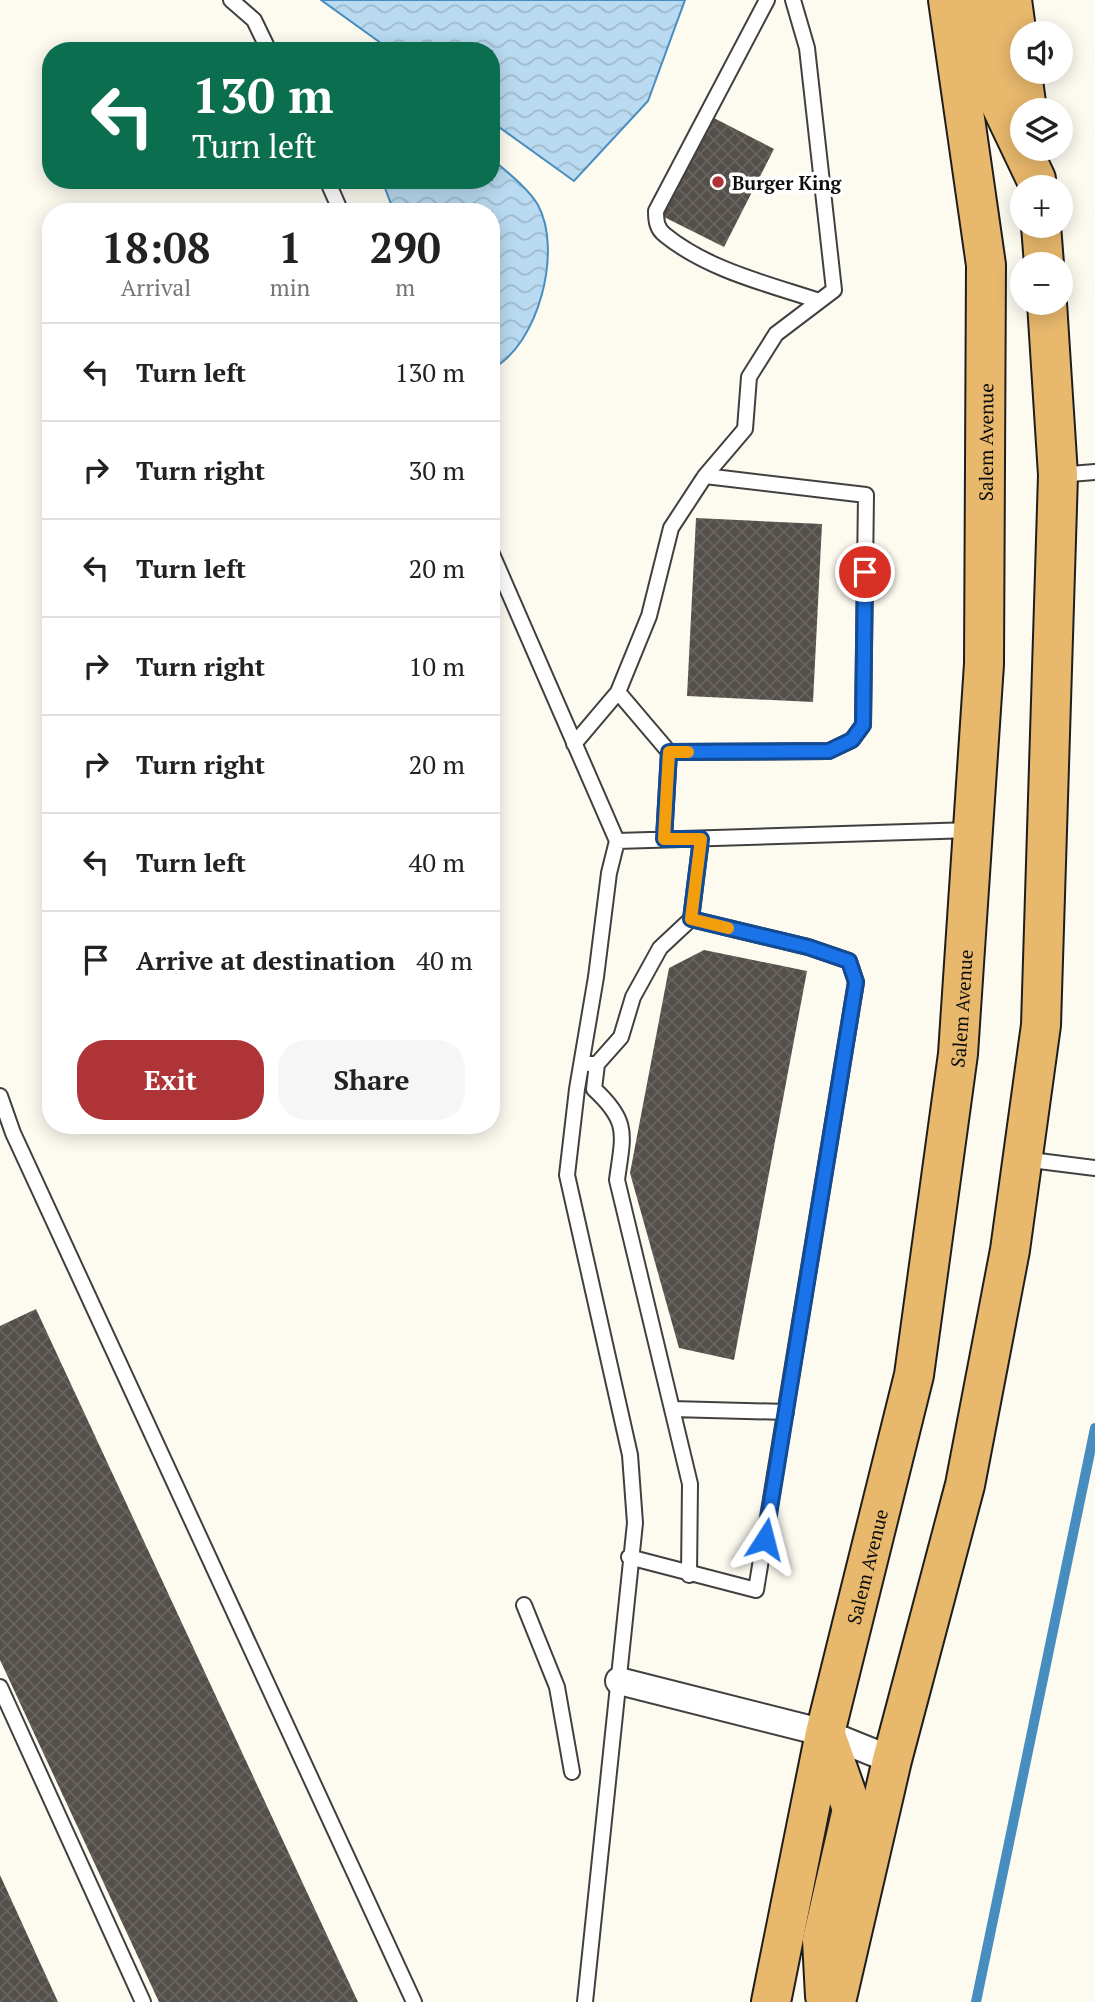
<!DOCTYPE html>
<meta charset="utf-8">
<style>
:root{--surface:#fff;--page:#f6f6f6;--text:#222;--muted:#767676;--line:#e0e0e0;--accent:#af3438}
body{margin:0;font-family:"PT Serif",serif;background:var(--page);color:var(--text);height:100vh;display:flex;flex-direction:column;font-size:26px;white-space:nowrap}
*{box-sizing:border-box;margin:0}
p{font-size:23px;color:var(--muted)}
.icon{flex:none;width:38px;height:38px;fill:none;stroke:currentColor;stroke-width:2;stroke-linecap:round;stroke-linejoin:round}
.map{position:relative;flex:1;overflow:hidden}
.details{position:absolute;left:42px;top:203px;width:458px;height:931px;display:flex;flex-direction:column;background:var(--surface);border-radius:28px;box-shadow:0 4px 18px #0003}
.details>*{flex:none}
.top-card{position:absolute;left:42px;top:42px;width:458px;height:147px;border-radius:28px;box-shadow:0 4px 18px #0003;background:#0b6e4f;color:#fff;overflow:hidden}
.fabs{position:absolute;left:1010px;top:21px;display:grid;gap:14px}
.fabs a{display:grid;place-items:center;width:63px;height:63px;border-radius:50%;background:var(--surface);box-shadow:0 4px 18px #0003;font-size:35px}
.pin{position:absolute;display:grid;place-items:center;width:60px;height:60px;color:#fff;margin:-30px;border:4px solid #fff;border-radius:50%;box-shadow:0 2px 7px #0007}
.me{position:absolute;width:77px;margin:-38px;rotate:9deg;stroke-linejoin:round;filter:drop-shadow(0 0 5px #0008)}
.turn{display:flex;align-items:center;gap:24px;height:147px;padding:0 35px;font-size:32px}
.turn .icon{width:91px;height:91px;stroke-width:2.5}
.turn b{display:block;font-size:49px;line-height:60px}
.eta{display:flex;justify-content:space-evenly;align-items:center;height:119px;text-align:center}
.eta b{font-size:42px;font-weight:700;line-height:49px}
.action{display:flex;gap:14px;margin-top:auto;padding:14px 35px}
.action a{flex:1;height:80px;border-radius:28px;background:var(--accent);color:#fff;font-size:28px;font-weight:700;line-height:80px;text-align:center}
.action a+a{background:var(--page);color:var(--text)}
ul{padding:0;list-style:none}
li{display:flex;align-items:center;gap:21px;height:98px;padding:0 35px;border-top:2px solid var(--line)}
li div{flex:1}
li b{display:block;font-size:26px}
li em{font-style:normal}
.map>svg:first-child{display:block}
.water{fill:url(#water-waves);stroke:#488dbf;stroke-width:2}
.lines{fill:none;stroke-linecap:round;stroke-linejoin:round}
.stream{stroke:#488dbf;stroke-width:10}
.building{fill:url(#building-cross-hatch)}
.service-casing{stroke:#404040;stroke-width:18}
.minor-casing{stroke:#404040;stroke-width:30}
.trunk-casing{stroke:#1e1e1e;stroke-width:42}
.service{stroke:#fff;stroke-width:14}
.minor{stroke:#fff;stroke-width:26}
.trunk{stroke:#e8b86c;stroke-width:38}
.route-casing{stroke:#114b97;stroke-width:18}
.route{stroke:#1a73e8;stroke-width:12}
.slow{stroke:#f59e0b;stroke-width:12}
.poi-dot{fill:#af3438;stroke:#fff;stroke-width:2.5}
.labels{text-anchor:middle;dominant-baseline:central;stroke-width:7;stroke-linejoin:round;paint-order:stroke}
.poi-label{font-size:19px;font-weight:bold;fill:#0d0d0d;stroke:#fff;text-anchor:start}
.street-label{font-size:19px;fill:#0d0d0d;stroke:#fff}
</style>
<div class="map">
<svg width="1095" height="2002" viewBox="0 0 1095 2002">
<defs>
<pattern id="water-waves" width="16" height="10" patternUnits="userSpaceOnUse" patternTransform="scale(1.75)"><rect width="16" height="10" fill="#b9daf0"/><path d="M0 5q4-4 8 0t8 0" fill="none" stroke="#9ebacd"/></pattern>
<pattern id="building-cross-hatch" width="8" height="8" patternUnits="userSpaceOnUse" patternTransform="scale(1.75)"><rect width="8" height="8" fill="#554f4b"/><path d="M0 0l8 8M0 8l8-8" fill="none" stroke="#686460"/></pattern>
</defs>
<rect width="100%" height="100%" fill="#fdfbf0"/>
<path class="water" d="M321,0H685L648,101L574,181L492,122V51H392Z
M492,159C507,172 528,188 538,205C563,251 538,345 492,369V212H394L382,180H492Z"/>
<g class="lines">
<path class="stream" d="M976,2002L1095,1428"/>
</g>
<path class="building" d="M712,117L774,149L724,247L662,216Z
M696,518L822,524L813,702L687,696Z
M704,950L807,971L734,1360L679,1348L630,1173L669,968Z
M36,1309L358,2002H159L0,1660V1326Z
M0,1875L58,2002H0Z"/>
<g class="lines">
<defs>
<path id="service" d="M231,0L254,20L269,51
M767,0L656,211C656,221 657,229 665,235C708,270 768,284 819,301
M327,180L341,212
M1058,475L1095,472
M492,554L617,841L609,873L596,977L577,1089L567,1175L630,1455L635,1523L585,2002
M618,692L669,752
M574,744L618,692L649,616L671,528L705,476L745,429L749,377L776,334L834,290L807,48L793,0
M664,839L669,752L829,751L852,740L863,725L866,495L705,476
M617,841L972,830
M589,1064H597L621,1037L633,997L660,948L691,919
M597,1064L594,1089C630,1122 623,1135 617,1180L690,1484L689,1575
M0,1096L13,1133L414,2002
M1023,1159L1095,1168
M672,1409L786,1412
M629,1557L756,1590L856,982L849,961L808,947L691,919L701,839
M524,1605L557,1687L572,1772
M0,1687L143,2002"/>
<path id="minor" d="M619,1681L825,1733L892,1760"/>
<g id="trunk">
<path d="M974,0L994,91L1036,179"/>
<path d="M1012,0L1027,110"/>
<path d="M1041,226L1044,264"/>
<path d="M825,1996L822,1940L852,1809L826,1735"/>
<path id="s1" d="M771,2002L825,1733L914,1375L958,1054L984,664L986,265L948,0"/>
<path d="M836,2002L892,1760L965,1485L1010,1250L1041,1025L1058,475L1047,303"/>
</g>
</defs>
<use href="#service" class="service-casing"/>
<use href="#minor" class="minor-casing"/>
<use href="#trunk" class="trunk-casing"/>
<use href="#service" class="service"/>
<use href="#minor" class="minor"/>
<use href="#trunk" class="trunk"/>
</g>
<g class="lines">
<defs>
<path id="route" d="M765,1539L856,982L849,961L808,947L691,919L701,839H664L669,752L829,751L852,740L863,725L865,572"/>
</defs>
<use href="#route" class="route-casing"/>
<use href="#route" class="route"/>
<path class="slow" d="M688,752H669L664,839H701L691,919L728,928"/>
</g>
<circle class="poi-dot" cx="718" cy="182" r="7"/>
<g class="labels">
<g class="poi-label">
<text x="732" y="182">Burger King</text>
</g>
<g class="street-label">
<text stroke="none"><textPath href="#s1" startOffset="1580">Salem Avenue</textPath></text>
<text stroke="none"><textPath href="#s1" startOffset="1013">Salem Avenue</textPath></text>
<text stroke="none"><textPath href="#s1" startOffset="446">Salem Avenue</textPath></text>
</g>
</g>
</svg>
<div class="fabs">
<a><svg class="icon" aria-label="sound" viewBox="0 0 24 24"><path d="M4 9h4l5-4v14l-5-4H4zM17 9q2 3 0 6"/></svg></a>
<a><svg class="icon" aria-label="layers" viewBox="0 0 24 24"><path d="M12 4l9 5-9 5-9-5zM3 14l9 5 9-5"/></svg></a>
<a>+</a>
<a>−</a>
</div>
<div class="pin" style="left:865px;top:572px;background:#d93025"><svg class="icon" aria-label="arrive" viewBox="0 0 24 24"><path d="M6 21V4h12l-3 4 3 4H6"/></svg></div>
<svg class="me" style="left:765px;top:1539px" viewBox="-20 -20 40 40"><path d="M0-17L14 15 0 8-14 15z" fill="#1a73e8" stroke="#fff" stroke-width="4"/></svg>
<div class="top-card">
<div class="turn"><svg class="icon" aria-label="left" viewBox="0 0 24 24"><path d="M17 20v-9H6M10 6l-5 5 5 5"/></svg><div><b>130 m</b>Turn left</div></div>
</div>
<section class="details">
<div class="eta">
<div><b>18:08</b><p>Arrival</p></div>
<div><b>1</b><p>min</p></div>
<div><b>290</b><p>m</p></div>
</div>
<ul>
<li><svg class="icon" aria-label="left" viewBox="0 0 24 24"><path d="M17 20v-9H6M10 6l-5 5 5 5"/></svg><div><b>Turn left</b></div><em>130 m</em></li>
<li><svg class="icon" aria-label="right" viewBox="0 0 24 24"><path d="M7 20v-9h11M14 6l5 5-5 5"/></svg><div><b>Turn right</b></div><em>30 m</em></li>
<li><svg class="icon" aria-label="left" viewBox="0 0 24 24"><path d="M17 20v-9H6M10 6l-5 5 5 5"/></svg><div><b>Turn left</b></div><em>20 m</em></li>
<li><svg class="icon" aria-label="right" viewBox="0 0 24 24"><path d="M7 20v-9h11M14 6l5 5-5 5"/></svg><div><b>Turn right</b></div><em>10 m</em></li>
<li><svg class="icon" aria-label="right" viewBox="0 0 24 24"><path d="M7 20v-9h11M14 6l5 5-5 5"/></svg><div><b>Turn right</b></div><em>20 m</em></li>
<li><svg class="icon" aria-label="left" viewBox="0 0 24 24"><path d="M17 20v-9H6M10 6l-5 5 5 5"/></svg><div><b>Turn left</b></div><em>40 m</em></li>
<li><svg class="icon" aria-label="arrive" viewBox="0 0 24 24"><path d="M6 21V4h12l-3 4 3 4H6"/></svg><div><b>Arrive at destination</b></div><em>40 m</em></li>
</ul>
<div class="action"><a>Exit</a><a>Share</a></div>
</section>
</div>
